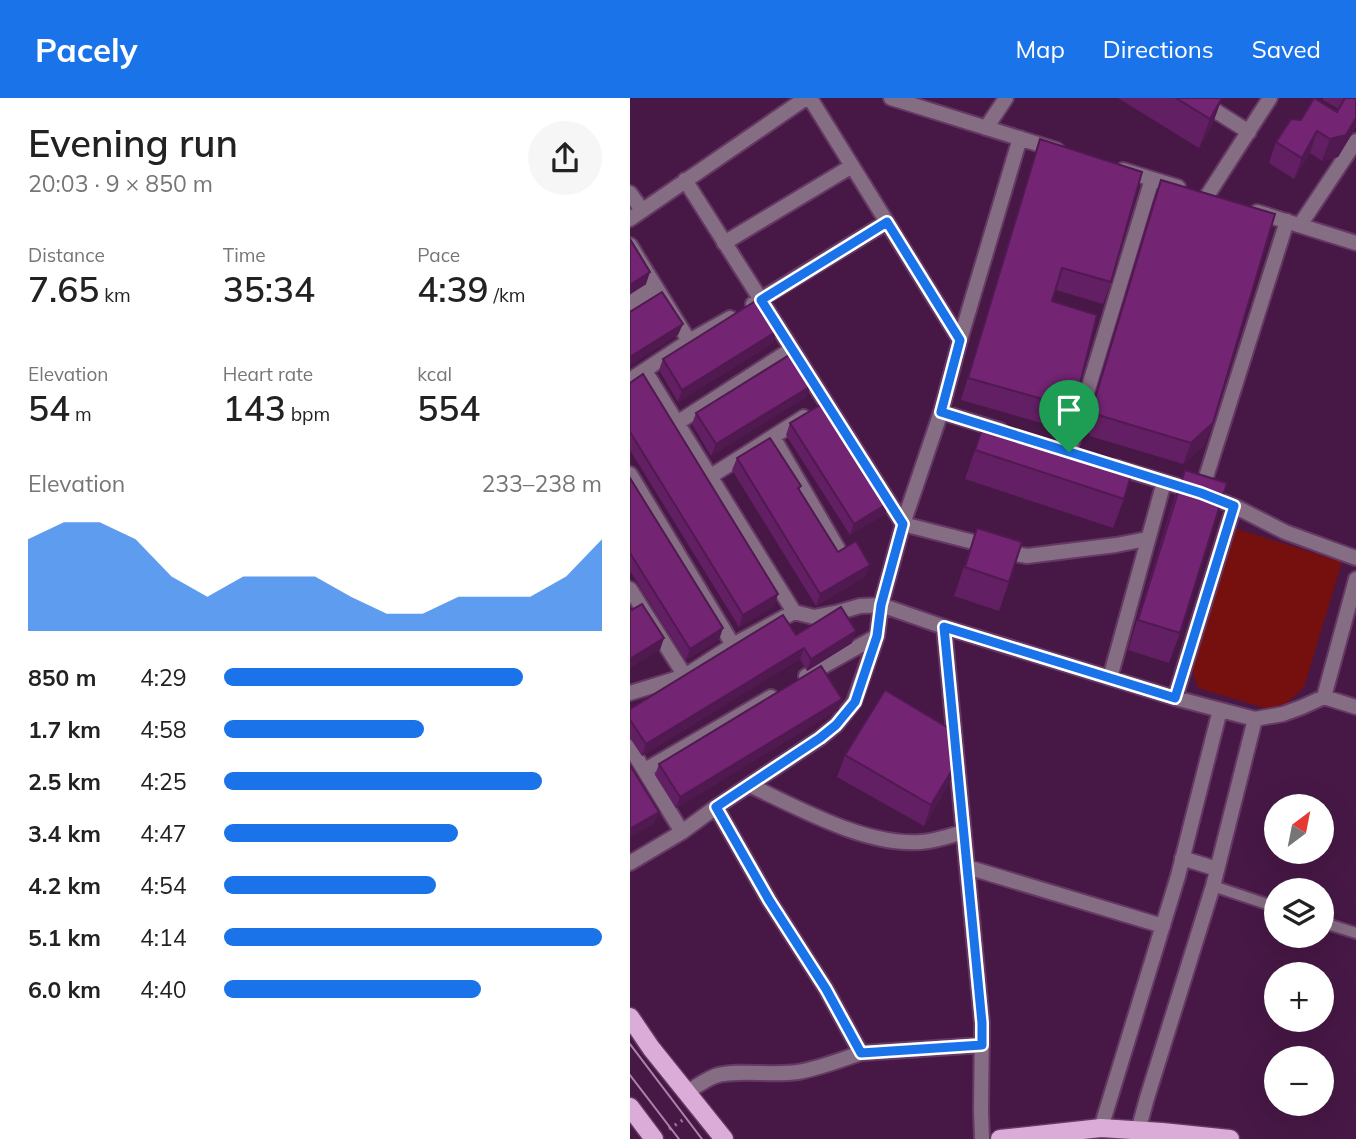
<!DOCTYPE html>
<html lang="en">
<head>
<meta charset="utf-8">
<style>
  :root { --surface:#fff; --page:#f6f6f6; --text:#222; --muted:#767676; --accent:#1a73e8 }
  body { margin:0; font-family:Mulish,sans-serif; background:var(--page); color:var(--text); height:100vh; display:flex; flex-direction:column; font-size:26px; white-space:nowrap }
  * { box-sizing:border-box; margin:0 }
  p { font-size:23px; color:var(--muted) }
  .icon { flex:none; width:38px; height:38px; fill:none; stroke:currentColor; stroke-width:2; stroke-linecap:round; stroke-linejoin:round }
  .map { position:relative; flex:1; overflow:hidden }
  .panel { display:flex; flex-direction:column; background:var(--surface); width:630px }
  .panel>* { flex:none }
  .needle { width:46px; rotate:32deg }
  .buttons { position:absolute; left:634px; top:696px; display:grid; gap:14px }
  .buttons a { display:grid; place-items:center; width:70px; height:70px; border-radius:50%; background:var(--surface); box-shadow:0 7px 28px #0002; font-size:35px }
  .pin { position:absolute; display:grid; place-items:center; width:60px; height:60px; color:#fff; margin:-72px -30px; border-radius:50% 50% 50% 0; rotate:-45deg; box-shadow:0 0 7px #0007 }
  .pin .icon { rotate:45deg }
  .round { display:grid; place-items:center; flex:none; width:74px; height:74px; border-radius:37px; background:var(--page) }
  .summary { display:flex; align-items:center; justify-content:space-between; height:119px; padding:0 28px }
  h1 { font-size:38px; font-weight:600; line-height:52px }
  .metrics { display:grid; grid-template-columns:repeat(3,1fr); gap:10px; height:119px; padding:7px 28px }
  .metrics div { display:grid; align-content:center }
  .metrics b { font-size:35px; font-weight:600 }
  .metrics small { font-size:19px; font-weight:400 }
  .metrics p { font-size:19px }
  .chart { height:196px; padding:14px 28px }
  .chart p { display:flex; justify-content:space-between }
  .chart svg { width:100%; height:126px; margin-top:7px; fill:var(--accent); opacity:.7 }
  ul { padding:0 28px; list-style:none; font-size:23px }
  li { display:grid; grid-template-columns:112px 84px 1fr; align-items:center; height:52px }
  li i { height:18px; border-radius:9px; background:var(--accent) }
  header { display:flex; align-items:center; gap:42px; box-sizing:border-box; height:98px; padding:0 35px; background:var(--accent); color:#fff }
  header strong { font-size:33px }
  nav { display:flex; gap:38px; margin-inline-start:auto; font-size:24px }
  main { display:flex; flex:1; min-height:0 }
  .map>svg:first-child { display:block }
  .green { fill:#75100e }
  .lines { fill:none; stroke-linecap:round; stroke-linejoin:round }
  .service-casing { stroke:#653964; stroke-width:14 }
  .pedestrian-casing { stroke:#653964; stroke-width:18 }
  .minor-casing { stroke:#653964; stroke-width:18 }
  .primary-casing { stroke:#653964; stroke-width:21 }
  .path { stroke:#9a7499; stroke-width:3.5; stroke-dasharray:2 5; stroke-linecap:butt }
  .service { stroke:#856d83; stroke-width:10 }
  .pedestrian { stroke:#856d83; stroke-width:14 }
  .minor { stroke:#856d83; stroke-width:14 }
  .primary { stroke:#dcacd9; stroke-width:18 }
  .tram { stroke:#a984a7; stroke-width:2 }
  .wall { fill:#631f63 }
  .shaded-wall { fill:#501950 }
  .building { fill:#732473; stroke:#501950; stroke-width:2 }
  .route-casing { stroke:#fff; stroke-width:14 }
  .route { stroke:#1a73e8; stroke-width:9 }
</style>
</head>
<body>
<header>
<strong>Pacely</strong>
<nav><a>Map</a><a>Directions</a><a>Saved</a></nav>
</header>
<main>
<section class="panel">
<div class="summary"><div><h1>Evening run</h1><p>20:03 · 9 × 850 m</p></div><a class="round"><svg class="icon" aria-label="share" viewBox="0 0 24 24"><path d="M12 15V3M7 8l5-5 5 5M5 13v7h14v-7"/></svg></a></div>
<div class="metrics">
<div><p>Distance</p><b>7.65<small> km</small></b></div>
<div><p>Time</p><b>35:34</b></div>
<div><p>Pace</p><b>4:39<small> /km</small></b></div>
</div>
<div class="metrics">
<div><p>Elevation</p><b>54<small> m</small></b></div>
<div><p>Heart rate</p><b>143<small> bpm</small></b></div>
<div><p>kcal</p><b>554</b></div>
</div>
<div class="chart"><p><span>Elevation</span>233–238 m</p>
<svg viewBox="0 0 160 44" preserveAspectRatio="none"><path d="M0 44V12L10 6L20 6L30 12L40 25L50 32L60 25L70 25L80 25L90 32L100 38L110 38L120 32L130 32L140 32L150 25L160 12V44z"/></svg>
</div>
<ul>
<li><b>850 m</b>4:29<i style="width:79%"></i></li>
<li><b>1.7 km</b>4:58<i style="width:53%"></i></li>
<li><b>2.5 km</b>4:25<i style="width:84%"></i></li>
<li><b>3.4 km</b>4:47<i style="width:62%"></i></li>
<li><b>4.2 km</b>4:54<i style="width:56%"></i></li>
<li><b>5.1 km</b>4:14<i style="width:100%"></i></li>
<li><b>6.0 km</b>4:40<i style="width:68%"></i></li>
</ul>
</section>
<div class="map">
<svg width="726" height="1041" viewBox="0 0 726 1041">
  <rect width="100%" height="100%" fill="#471846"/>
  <!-- green -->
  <path class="green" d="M604,430L712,464L674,589L648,614L568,590L561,569Z"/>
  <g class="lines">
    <!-- service casing -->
    <g class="service-casing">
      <path id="service" d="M583,788L646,809
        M691,824L726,835"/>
    </g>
    <!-- pedestrian casing -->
    <g class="pedestrian-casing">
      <path id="pedestrian" d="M273,426L363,449L385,456L397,458L486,447L517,441"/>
    </g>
    <!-- minor casing -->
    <g class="minor-casing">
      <path id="minor" d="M180,0L330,242
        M261,0L427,52
        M565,0L619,34
        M356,30L376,0
        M493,72L548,89
        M55,82L273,426
        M0,95L12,112
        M577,98L640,0
        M627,114L726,145
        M0,121L176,0
        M670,127L726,43
        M94,145L222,68
        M0,147L59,243
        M0,205L25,189
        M123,206L257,124
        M15,273L164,514L184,519L209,514L230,508L251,507L314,529L545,600L625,621L653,616L672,609L694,599L726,609
        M0,282L59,243L100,220
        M311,314L370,332
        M47,325L162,251
        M143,339L211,456
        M439,354L522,81
        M486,369L571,395L604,408L655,434L726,460
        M0,376L103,547
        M81,378L174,319
        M571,395L657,123
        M0,491L55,578
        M314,529L352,925L351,1012L352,1041
        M176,578L247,538
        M480,580L534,384
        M0,595L55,578L103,547L164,514
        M694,599L726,481
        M545,600L604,408
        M0,649L52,734
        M15,672L141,599
        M119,687C169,710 235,748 291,744C305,743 320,738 333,734
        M86,709L139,802L196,891L231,955L352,947
        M552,760L587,771
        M0,765L52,734L86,709L190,640L206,627L224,604L247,538L251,507L273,426L311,314L330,242L390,40
        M337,769L533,828
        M56,995C65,989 75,982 85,978C106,971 143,978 168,974C190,970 210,962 231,955
        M471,1030L548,778L590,612
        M508,1033L517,1000L583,788L625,621"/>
    </g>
    <!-- primary casing -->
    <g class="primary-casing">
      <path id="primary" d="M0,919L21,950L94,1041
        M0,1009L24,1041
        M370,1041L471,1030L532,1034L600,1041"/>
    </g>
    <!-- path -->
    <path class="path" d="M39,1031L56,1020"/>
    <!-- service -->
    <use href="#service" class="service"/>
    <!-- pedestrian -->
    <use href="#pedestrian" class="pedestrian"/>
    <!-- minor -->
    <use href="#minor" class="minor"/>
    <!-- primary -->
    <use href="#primary" class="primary"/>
    <!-- tram -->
    <path class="tram" d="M0,946L72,1041
      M0,977L49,1041"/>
  </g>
  <!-- wall -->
  <path class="wall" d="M488,0H592L581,30L569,50Z
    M693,0H726V29L708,59L692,63L680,55L664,81L639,65L646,44L671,22L707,14L709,11L693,2Z
    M410,41L481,184L473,206L426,192L422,203L444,310L436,332L331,302L403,63Z
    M531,82L575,347L553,366L460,338L456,326L523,103Z
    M147,233L143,245L48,304L29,272L33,261Z
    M0,285L148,496L144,508L109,529L0,352Z
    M181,288L176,299L81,358L62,326L66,315Z
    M355,322L494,401L483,430L335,381Z
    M160,325L260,404L255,416L220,437L156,337Z
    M107,360L171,388L169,393L208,454L236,478L186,508L102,372Z
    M555,372L550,535L539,565L498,552L544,401Z
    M0,380L89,542L56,562L0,473Z
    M347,430L379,484L369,513L324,498Z
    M166,537L222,545L177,573L170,561L12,658L0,640V611Z
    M212,601L208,612L46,710L25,677L29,666Z
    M215,657L322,680L294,728L207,679Z"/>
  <!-- shaded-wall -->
  <path class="shaded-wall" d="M592,0L581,30L569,50L580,21Z
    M726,20V29L708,59L692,63L700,41Z
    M687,33L680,55L664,81L672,60Z
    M20,174L16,186L0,196V187Z
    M53,226L48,237L0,268V259Z
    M147,233L143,245L48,304L52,292Z
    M181,288L176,299L81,358L86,346Z
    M583,325L575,347L553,366L561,345Z
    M260,404L255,416L220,437L224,426Z
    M240,467L236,478L186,508L190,496Z
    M148,496L144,508L109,529L113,517Z
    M93,530L89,542L56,562L60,551Z
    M226,533L222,545L177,573L181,561Z
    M34,540L30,552L0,570V561Z
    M174,550L170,561L12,658L16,646Z
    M212,601L208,612L46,710L50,699Z
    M330,659L322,680L294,728L301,707Z
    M29,714L25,725L0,740V731Z"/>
  <!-- building -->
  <path class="building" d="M546,0H592L580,21Z
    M684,0L707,14L715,0H726V20L716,37L700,41L687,33L672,60L646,44L661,21L671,22Z
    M410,41L512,74L481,184L432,170L422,203L467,217L444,310L338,280Z
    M531,82L645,116L583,325L561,345L468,317L464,304Z
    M0,141L20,174L0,187Z
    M32,194L53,226L0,259V214Z
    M127,202L147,233L52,292L33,261Z
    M161,256L181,288L86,346L66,315Z
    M13,276L148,496L113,517L0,334V285Z
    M195,304L260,404L224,426L160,325Z
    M355,322L503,371L494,401L345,352Z
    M140,340L171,388L168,390L208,454L226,443L240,467L190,496L107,360Z
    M555,372L597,385L550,535L508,522Z
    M0,380L93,530L60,551L0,455Z
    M347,430L392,444L379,484L335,469Z
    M12,506L34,540L0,561V513Z
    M211,509L226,533L181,561L174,550L16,646L0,622V611L153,517L166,537Z
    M191,568L212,601L50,699L29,666Z
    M255,592L325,634L330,659L301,707L215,657Z
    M0,667L29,714L0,731Z"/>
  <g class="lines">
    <!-- route casing -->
    <g class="route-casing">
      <path id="route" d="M257,124L330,242L311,314L571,395L604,408L545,600L314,529L352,925V947L231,955L196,891L139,802L86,709L190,640L206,627L225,604L247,538L251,507L273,426L131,202Z"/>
    </g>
    <!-- route -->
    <use href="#route" class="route"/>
  </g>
</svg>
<div class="buttons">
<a><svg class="needle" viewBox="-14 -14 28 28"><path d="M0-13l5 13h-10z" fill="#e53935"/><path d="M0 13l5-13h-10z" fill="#767676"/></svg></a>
<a><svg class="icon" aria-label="layers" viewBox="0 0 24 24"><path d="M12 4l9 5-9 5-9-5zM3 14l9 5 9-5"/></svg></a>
<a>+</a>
<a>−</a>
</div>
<div class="pin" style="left:439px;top:354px;background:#1e9e55"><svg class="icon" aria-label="arrive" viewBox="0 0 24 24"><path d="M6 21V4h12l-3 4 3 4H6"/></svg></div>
</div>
</main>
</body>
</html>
